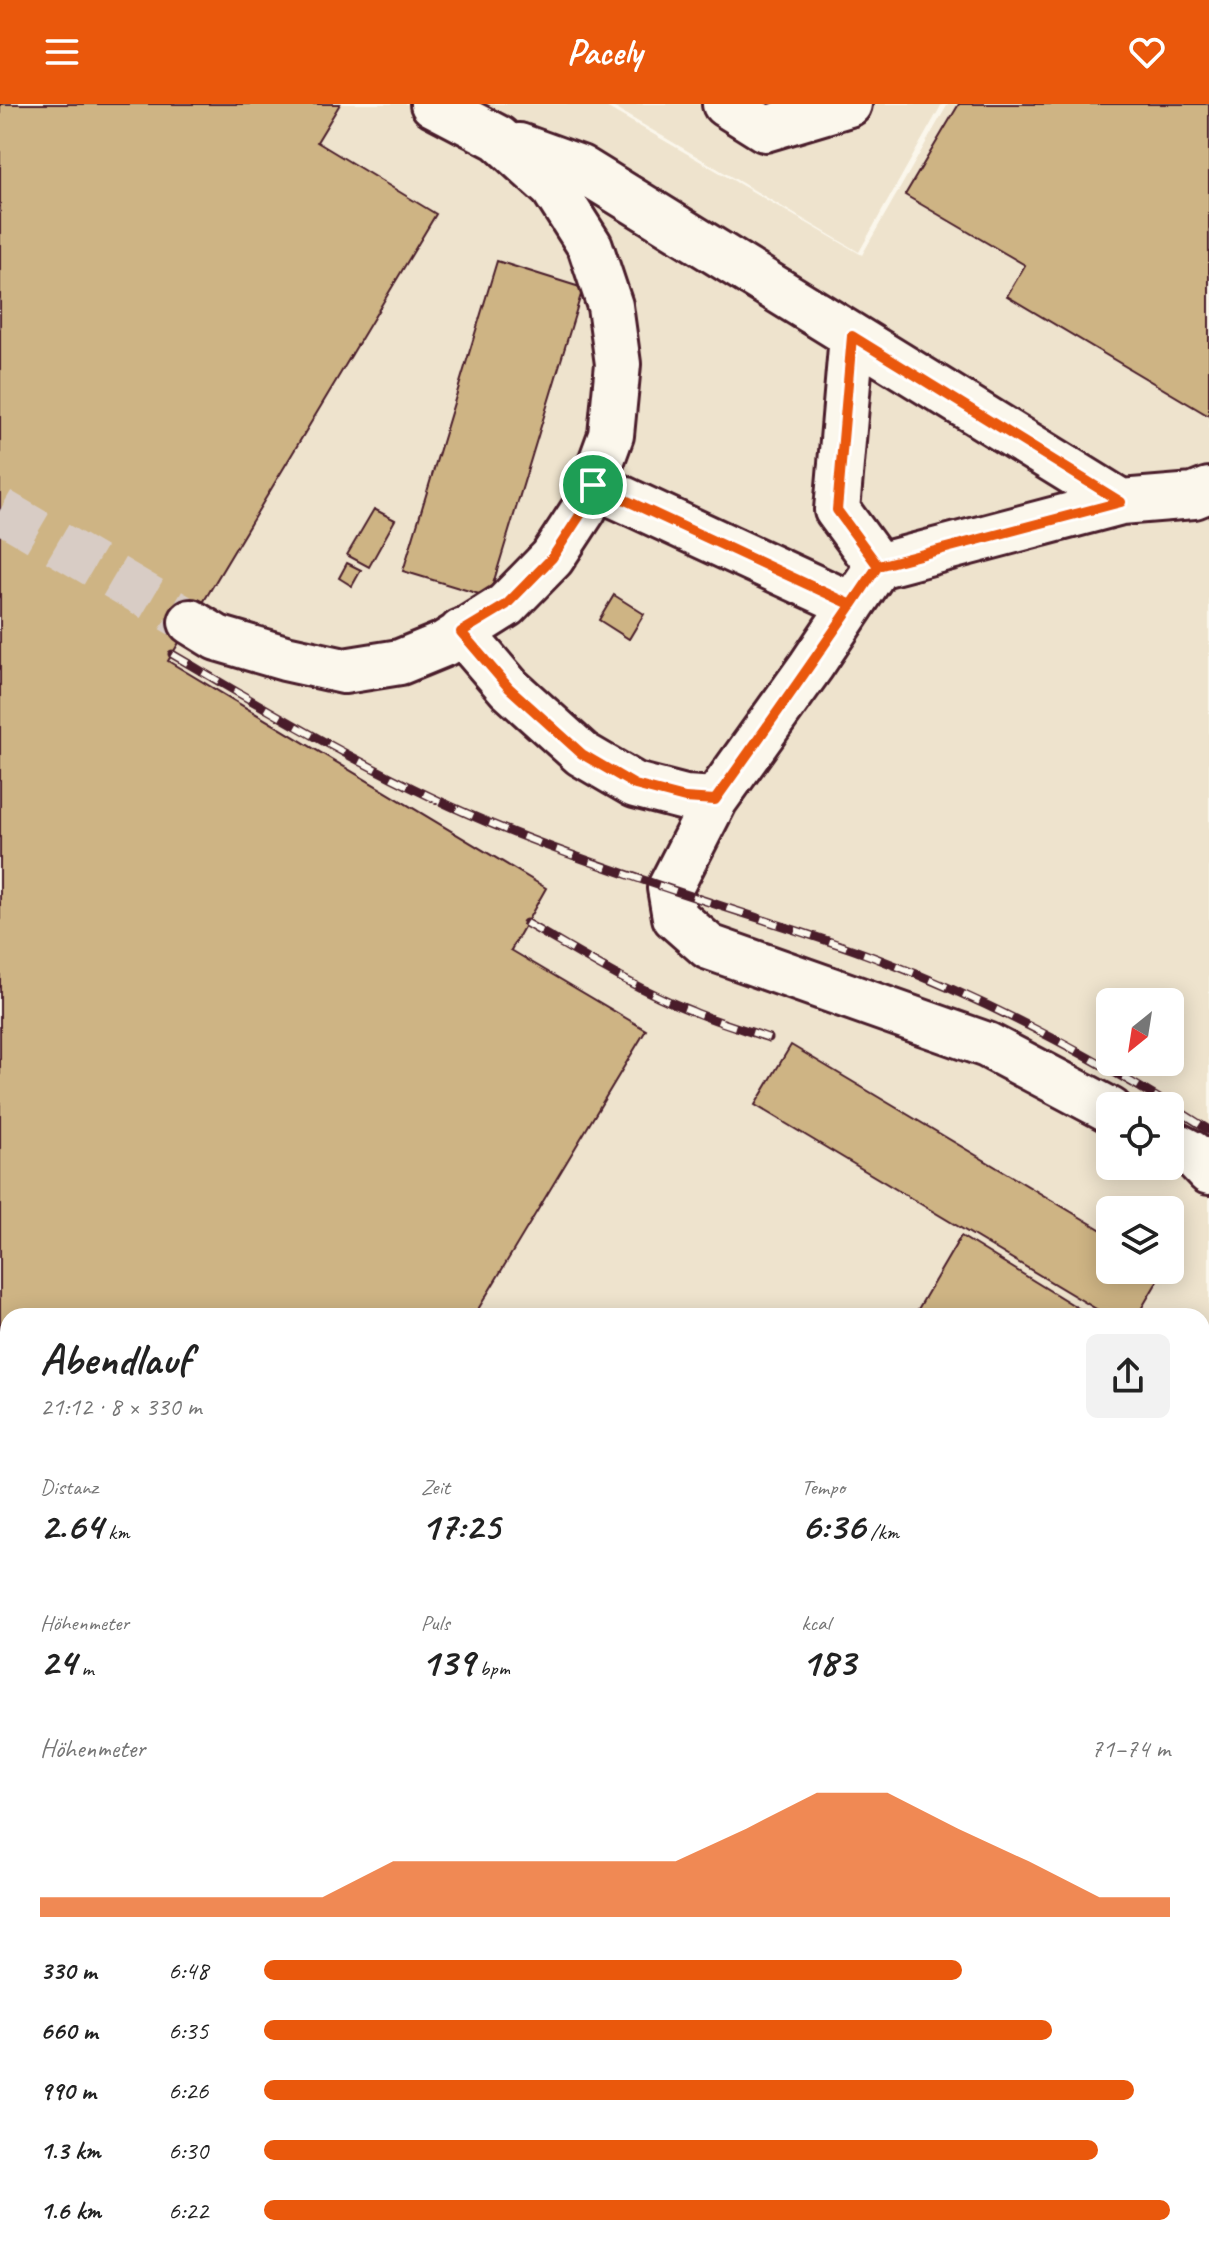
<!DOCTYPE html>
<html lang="de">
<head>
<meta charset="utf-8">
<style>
  :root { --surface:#fff; --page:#f2f2f2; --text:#222; --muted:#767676; --accent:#ea580c }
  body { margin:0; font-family:Caveat,sans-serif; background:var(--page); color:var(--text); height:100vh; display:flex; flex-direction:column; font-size:30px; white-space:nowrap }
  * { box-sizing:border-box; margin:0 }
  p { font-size:26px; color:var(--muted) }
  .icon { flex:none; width:44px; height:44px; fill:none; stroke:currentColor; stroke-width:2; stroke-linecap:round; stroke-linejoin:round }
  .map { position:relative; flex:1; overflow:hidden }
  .side { position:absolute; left:0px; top:1204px; width:1210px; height:948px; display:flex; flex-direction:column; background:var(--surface); border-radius:24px 24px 0 0; box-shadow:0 4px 20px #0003 }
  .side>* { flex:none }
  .needle { width:52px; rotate:210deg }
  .buttons { position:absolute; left:1096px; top:884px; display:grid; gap:16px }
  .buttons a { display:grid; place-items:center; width:88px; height:88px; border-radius:12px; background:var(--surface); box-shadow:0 4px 20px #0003; font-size:40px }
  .pin { position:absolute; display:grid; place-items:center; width:68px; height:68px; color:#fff; margin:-34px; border:4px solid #fff; border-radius:50%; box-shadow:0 2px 8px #0007 }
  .round { display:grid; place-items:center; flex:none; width:84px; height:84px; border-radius:12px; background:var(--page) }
  .head { display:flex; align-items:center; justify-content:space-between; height:136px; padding:0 40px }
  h1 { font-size:44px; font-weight:800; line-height:60px }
  .figures { display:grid; grid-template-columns:repeat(3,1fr); gap:12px; height:136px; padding:8px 40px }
  .figures div { display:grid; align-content:center }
  .figures b { font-size:40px; font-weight:800 }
  .figures small { font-size:22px; font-weight:400 }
  .figures p { font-size:22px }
  .chart { height:224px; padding:16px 40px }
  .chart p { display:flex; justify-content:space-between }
  .chart svg { width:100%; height:144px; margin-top:8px; fill:var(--accent); opacity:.7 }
  ul { padding:0 40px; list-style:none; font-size:26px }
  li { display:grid; grid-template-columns:128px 96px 1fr; align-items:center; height:60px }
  li i { height:20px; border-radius:10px; background:var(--accent) }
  header { display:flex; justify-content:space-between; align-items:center; height:104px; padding:0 40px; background:var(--accent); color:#fff; font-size:36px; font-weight:800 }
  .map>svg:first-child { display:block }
  .built { fill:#eee3cd; fill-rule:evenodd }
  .building { fill:#ceb484; stroke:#4a1f2b; stroke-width:2 }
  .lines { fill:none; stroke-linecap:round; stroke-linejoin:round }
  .minor-tunnel { stroke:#d8ccc5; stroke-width:44; stroke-dasharray:44 22; stroke-linecap:butt }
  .minor-casing { stroke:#4a1f2b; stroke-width:50 }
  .minor { stroke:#fbf7ec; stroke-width:44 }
  .rail-casing { stroke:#4a1f2b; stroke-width:9 }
  .rail { stroke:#fbf7ec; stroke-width:6; stroke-dasharray:18; stroke-linecap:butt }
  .route-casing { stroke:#fff; stroke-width:16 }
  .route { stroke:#ea580c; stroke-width:10 }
</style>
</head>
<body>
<header><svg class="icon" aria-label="menu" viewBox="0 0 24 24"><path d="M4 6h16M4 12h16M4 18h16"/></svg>Pacely<svg class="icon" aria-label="heart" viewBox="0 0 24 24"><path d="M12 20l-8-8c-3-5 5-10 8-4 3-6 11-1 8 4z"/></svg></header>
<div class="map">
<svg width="1209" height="2152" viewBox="0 0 1209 2152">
  <rect width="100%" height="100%" fill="#fbf7ec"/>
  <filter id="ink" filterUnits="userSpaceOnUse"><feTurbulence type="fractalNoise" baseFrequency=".0125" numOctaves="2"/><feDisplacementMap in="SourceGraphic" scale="16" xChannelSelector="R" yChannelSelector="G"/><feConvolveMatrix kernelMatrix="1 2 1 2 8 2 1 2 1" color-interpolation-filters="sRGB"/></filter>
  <g filter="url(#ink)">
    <!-- built -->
    <path class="built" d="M0,0H601L862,151L948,0H1209V2152H0ZM1110,898H1170V958H1110ZM1110,1002H1170V1062H1110ZM1110,1106H1170V1166H1110ZM8,1212H1202V2144H8Z
      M608,0H942L859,148Z"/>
    <!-- building -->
    <path class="building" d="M0,0H340L317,38L436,110L168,557L546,784L511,846L646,926L474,1212H8V1949L0,1963Z
      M959,0H1209V312L1007,192L1025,161L905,91Z
      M497,157L583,184L489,493L403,467Z
      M374,405L395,416L369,463L347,451Z
      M347,459L361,466L352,482L339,474Z
      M614,491L644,510L629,535L599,516Z
      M791,941L1110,1131V1166H1164L1137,1212H1108L755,1001Z
      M961,1132L1091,1212H914Z
      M1209,1287V1605L1202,1597V1293Z
      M1202,1704L1209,1711V1973L1202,1966Z
      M1202,1969L1209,1976V2152H1081L1074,2144H1202Z
      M360,2144H553L548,2152H355Z
      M925,2144H1008L1016,2152H916Z"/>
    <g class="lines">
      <!-- minor-tunnel -->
      <path class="minor-tunnel" d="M0,406L191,518"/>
      <!-- minor casing -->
      <g class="minor-casing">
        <path id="minor" d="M725,0L765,25L849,0
          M519,42L580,64L1121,398
          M852,232L837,406L878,462
          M593,381L852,501
          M191,518L217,534L285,554L344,567L400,558L444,540L506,501L552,454L584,405L611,331L618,260L610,202L590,142L553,84L498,34L433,0
          M461,528L509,584L582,650L635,681L685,694L715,696
          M1110,1006L987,941L709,843L675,813L670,784L715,696L811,562L878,462L1121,398L1194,392L1209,386
          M1170,1038L1191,1049L1209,1068"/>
      </g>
      <!-- minor -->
      <use href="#minor" class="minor"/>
      <!-- rail casing -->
      <g class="rail-casing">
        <path id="rail" d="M172,550C280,613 387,678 504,725C586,758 671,786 755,813C797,827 840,840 881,856C997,900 1105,959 1209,1026
          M526,819C580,850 633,884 692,907C717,918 743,925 769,934"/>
      </g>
      <!-- rail -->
      <use href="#rail" class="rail"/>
    </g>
  </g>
  <g class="lines" filter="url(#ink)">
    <!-- route casing -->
    <g class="route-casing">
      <path id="route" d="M593,381L584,405L552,454L506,501L461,528L509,584L582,650L635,681L685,694L715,696C770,619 825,541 878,462L1121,398L852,232L837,406L878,462L852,501L593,381"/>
    </g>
    <!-- route -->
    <use href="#route" class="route"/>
  </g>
</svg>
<div class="buttons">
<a><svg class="needle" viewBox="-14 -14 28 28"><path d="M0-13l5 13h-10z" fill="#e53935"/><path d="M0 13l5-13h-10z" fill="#767676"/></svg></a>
<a><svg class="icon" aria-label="locate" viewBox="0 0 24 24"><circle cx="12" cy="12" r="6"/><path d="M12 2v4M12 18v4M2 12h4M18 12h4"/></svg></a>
<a><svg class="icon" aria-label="layers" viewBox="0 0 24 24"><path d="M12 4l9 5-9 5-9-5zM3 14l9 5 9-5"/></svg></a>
</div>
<div class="pin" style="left:593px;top:381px;background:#1e9e55"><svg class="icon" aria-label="arrive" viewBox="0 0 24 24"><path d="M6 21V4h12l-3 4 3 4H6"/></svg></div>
<section class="side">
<div class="head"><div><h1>Abendlauf</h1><p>21:12 · 8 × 330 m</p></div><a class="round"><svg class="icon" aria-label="share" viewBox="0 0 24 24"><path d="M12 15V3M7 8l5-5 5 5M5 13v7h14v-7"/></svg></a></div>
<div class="figures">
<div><p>Distanz</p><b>2.64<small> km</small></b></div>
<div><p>Zeit</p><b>17:25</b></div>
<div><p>Tempo</p><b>6:36<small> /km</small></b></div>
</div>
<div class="figures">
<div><p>Höhenmeter</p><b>24<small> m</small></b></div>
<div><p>Puls</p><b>139<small> bpm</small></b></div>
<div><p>kcal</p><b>183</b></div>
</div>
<div class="chart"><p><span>Höhenmeter</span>71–74 m</p>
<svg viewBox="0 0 160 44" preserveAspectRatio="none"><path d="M0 44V38L10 38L20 38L30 38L40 38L50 27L60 27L70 27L80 27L90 27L100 17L110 6L120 6L130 17L140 27L150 38L160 38V44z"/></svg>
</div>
<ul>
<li><b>330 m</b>6:48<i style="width:77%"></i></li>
<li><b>660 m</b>6:35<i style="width:87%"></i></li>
<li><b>990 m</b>6:26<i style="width:96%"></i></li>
<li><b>1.3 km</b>6:30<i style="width:92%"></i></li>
<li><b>1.6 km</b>6:22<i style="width:100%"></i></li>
</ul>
</section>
</div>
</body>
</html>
